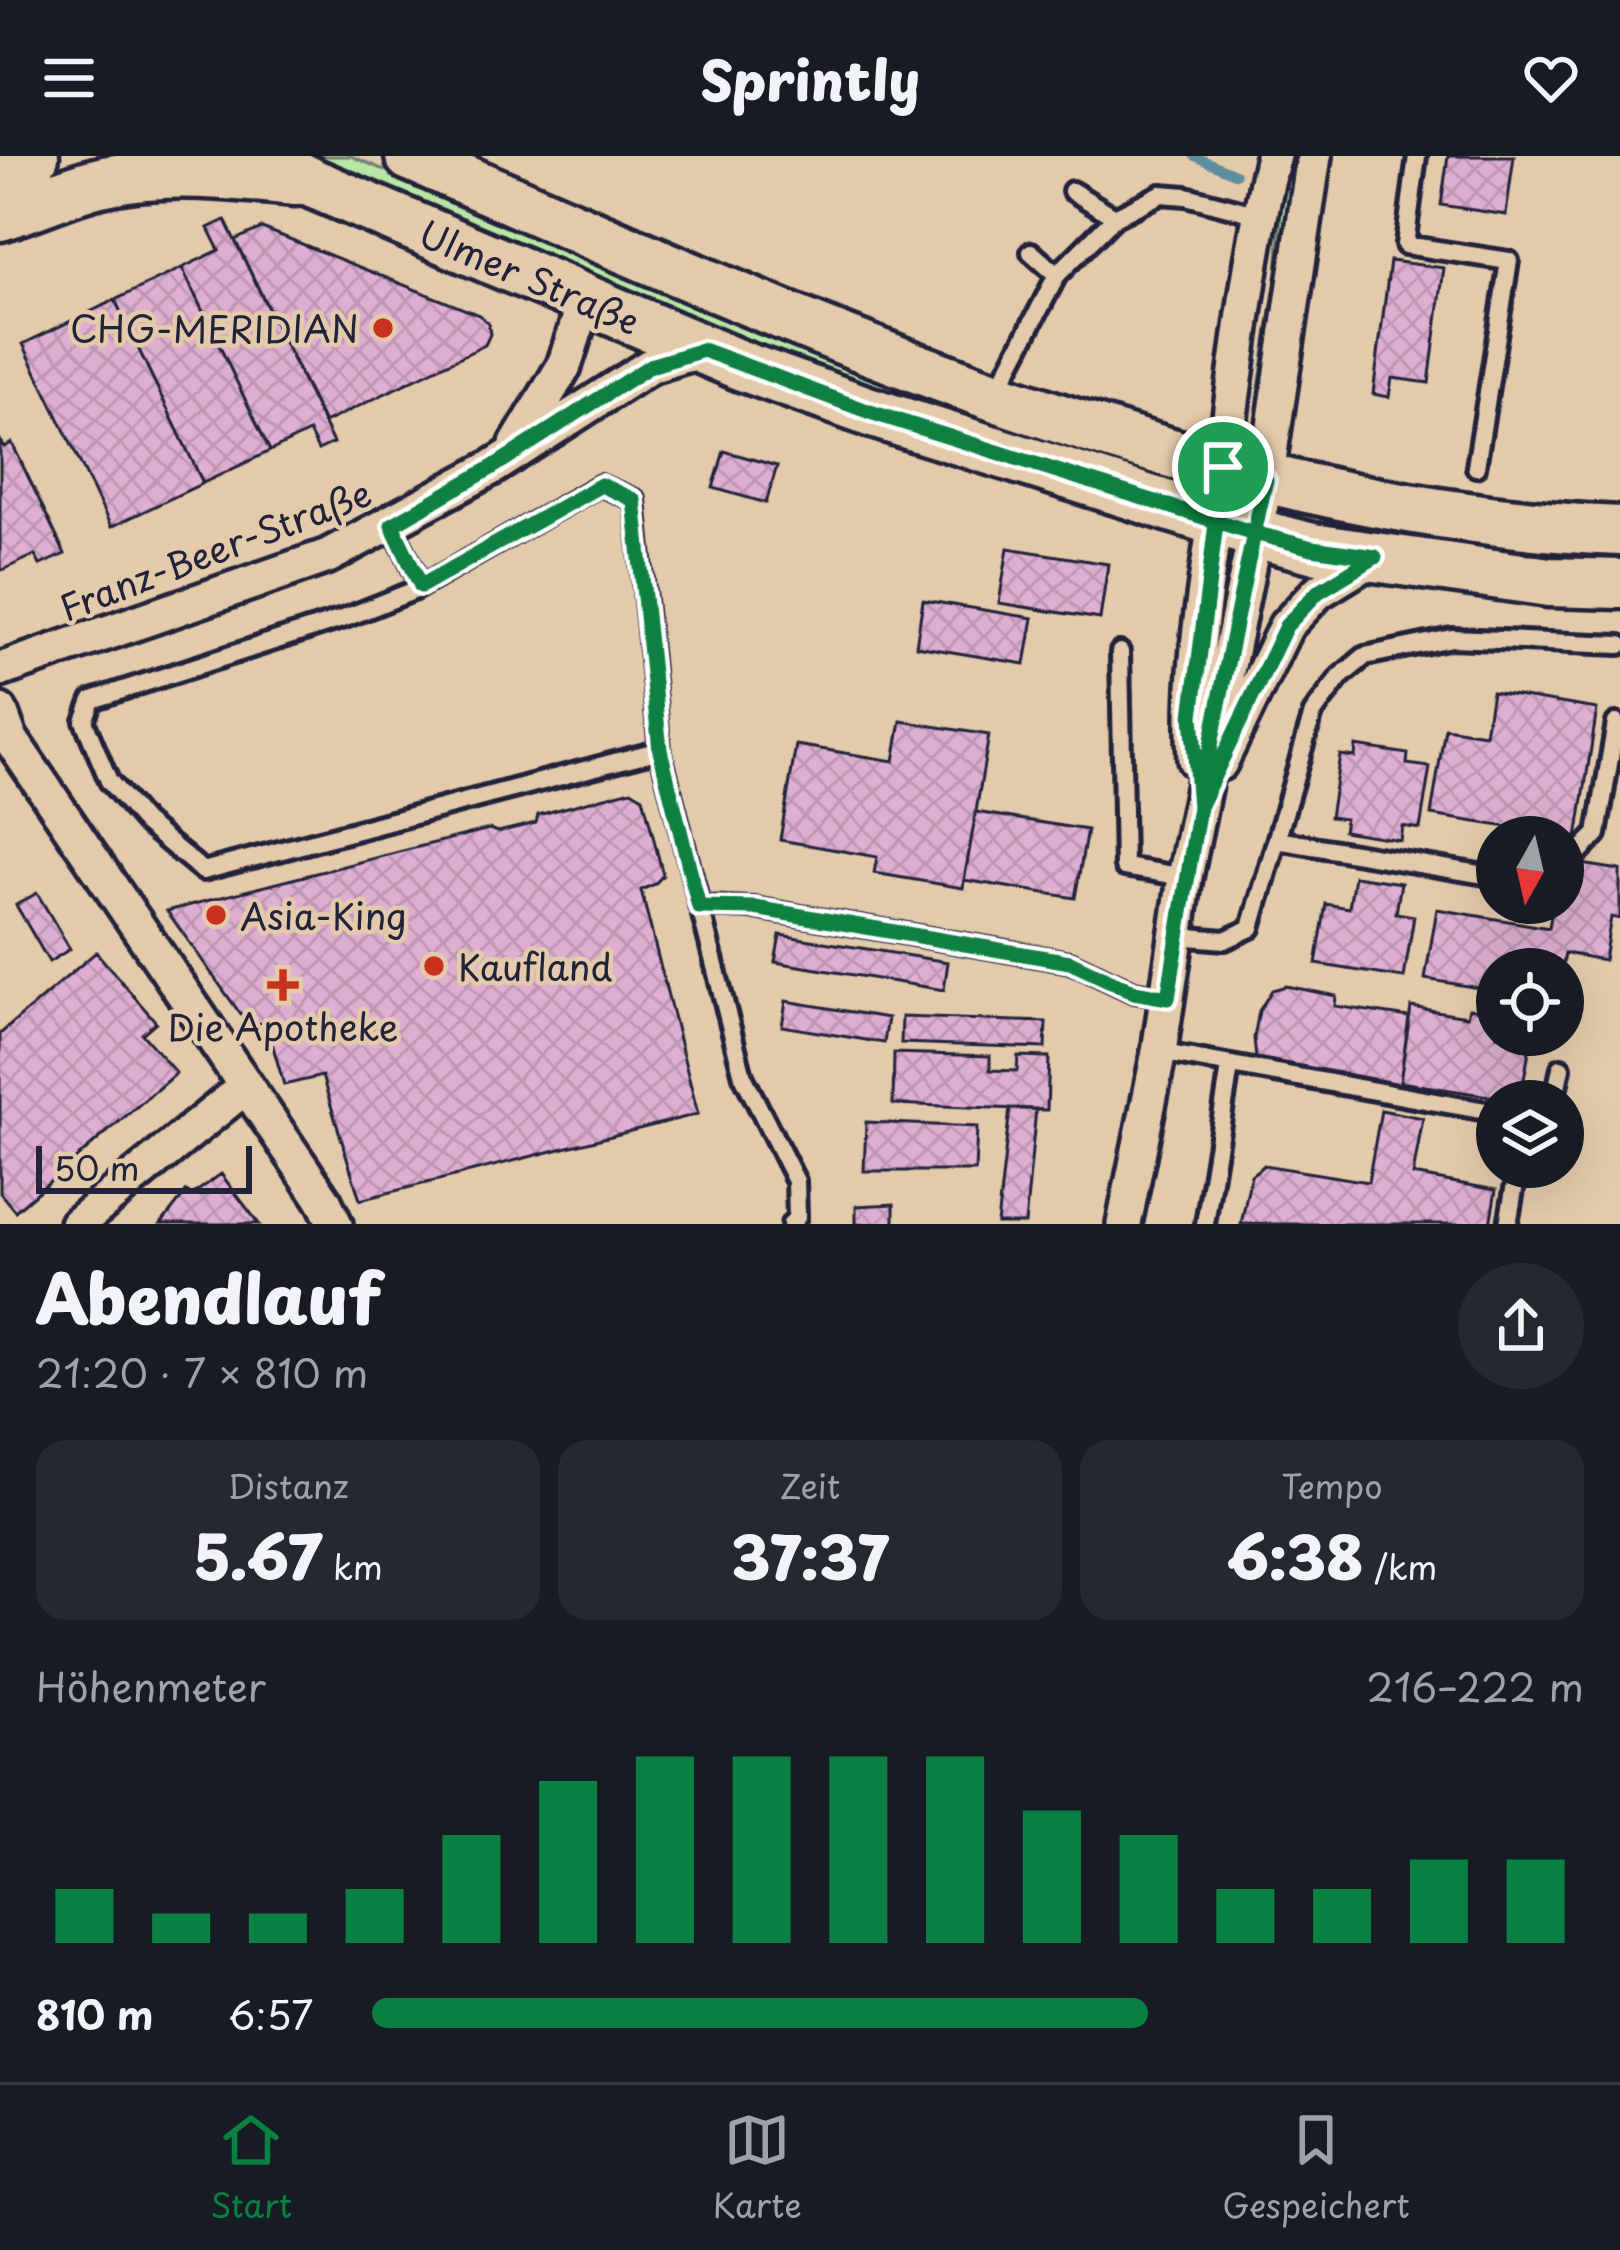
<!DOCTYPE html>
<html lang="de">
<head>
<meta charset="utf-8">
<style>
  :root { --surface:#171b24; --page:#242831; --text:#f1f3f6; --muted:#9ea1a6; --line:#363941; --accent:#0b8043 }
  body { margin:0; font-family:"Playpen Sans",sans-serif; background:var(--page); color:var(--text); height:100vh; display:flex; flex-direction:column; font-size:45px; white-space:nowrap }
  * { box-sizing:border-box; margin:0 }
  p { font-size:39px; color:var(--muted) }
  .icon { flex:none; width:66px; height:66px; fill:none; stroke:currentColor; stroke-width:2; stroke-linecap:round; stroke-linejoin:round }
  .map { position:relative; height:1068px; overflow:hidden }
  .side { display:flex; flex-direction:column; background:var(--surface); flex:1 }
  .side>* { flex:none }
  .needle { width:78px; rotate:188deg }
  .fabs { position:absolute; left:1476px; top:660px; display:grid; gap:24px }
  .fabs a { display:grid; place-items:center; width:108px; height:108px; border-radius:50%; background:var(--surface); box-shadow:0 12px 48px #0002; font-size:60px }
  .scale { position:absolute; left:36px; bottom:30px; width:216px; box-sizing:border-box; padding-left:12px; border:6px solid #22223b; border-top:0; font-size:33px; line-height:42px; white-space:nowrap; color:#22223b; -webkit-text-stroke:9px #e3caab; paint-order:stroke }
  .pin { position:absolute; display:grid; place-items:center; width:102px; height:102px; color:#fff; margin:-51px; border:6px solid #fff; border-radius:50%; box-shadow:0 3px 12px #0007 }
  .round { display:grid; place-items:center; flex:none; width:126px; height:126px; border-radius:63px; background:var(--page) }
  .headline { display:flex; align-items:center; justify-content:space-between; height:204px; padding:0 36px }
  h1 { font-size:66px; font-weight:800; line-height:90px }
  .figures { display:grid; grid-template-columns:repeat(3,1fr); gap:18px; height:204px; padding:12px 36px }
  .figures div { display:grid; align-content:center; border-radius:30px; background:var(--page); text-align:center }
  .figures b { font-size:60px; font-weight:800 }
  .figures small { font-size:33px; font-weight:400 }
  .figures p { font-size:33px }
  .chart { height:336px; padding:24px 36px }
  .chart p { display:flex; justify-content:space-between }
  .chart svg { width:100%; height:216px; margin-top:12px; stroke:var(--accent); stroke-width:6 }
  ul { padding:0 36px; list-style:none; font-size:39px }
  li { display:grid; grid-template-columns:192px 144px 1fr; align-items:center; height:90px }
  li i { height:30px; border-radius:15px; background:var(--accent) }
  header { display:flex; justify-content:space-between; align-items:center; height:156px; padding:0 36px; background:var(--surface); font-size:54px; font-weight:800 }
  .tabs { display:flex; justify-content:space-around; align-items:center; height:168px; border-top:3px solid var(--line); background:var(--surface); font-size:33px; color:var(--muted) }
  .tabs a { display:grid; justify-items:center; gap:6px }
  .tabs .on { color:var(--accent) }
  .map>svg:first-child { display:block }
  .green { fill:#b9e6a5; stroke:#6e8470; stroke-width:3 }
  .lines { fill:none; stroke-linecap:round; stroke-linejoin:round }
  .stream { stroke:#5d8d9e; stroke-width:9 }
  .building { fill:url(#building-cross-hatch); stroke:#22223b; stroke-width:3 }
  .lane-casing { stroke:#22223b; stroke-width:26 }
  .street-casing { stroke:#22223b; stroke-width:42 }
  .secondary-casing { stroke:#22223b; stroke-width:57 }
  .lane { stroke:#e3caab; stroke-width:16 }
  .street { stroke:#e3caab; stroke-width:33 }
  .secondary { stroke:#e3caab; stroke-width:48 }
  .route-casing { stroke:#fff; stroke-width:24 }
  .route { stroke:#0b8043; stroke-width:15 }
  .poi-dot { fill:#c8321e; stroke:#e3caab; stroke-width:4.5 }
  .labels { text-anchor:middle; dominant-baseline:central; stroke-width:9; stroke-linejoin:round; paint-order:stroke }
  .street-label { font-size:36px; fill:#22223b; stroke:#e3caab }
  .poi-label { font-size:36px; fill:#22223b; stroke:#e3caab; text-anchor:start }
</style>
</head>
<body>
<header><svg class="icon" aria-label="menu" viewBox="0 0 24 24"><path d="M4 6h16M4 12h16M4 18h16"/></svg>Sprintly<svg class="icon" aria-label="heart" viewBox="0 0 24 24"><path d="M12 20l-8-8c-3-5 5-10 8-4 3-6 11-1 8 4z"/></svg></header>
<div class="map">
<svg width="1620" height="1068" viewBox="0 0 1620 1068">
  <defs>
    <pattern id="building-cross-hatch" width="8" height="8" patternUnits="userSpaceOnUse" patternTransform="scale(3)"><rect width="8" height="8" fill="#deafd0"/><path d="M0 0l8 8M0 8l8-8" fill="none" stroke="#be96b4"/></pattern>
  </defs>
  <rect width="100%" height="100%" fill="#e3caab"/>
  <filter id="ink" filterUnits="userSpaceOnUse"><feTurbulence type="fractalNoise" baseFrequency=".00833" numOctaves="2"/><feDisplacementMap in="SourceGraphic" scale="24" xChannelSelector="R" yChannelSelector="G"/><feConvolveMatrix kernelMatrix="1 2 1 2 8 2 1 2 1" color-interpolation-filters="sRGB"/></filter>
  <g filter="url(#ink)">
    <!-- green -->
    <path class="green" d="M304,0H351L741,165L1114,295L1111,305L930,245L889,238L724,178Z
      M1285,0H1302L1266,232L1259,231L1277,116Z"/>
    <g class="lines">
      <!-- stream -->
      <path class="stream" d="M1194,0L1236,18"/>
    </g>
    <!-- building -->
    <path class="building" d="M1448,0H1514L1506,59L1441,49Z
      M225,64L333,287L318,294L309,276L270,295L182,112L219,94L208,72Z
      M262,72L479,159L488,167L490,178L485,189L324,267L235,84Z
      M1390,105L1444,112L1429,227L1392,222L1389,241L1373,238Z
      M182,112L270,295L203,327L115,144Z
      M115,144L203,327L111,371L23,188Z
      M0,284L4,291L12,287L65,398L40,409L35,399L0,415Z
      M724,295L777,310L766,347L713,332Z
      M1008,392L1108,408L1100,463L999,447Z
      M923,444L1033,462L1025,508L916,490Z
      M1492,536L1597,553L1577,682L1431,659L1445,572L1485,578Z
      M901,565L989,579L963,732L874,717L877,701L780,684L796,589L894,605Z
      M1356,590L1408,598L1407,608L1430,611L1420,673L1402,670L1400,684L1343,675L1345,663L1330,661L1340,599L1355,601Z
      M631,634L643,641L663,719L655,728L641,734L698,958L360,1044L322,920L284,929L266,866L249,870L167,755L489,673L498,676L536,667L538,659Z
      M976,656L1087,674L1075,742L964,724Z
      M1563,705L1620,714V763L1611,761L1604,804L1565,797L1562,813H1497V835L1425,823L1437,753L1549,772L1553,747H1563Z
      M1354,720L1401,727L1396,757L1414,760L1404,822L1316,808L1326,748L1349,752Z
      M37,737L70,793L49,806L16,749Z
      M780,779L948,806L944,834L775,806Z
      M96,796L156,866L142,878L176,917L15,1055L0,1037V878Z
      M1286,830L1336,840L1335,850L1409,861L1400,926L1396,929L1265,912L1256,903L1254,882L1259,855L1272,834Z
      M786,845L888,862L884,887L782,870Z
      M1411,851L1467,860L1469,852L1497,857V879H1532L1520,945L1400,926Z
      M902,861L1046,866L1045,892L901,887Z
      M894,897L990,900V914L1017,915L1018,900L1049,901L1047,954L893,948Z
      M1010,952L1036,953L1025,1068H997Z
      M1381,954L1423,962L1413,1019L1496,1034L1490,1068H1241L1251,1019L1264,1009L1368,1026Z
      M866,966L977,971L975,1015H864Z
      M221,1018L259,1068H161L186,1036L192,1039Z
      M894,1048V1068H856V1050Z"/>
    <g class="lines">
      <!-- lane casing -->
      <g class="lane-casing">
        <path id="lane" d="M1417,0L1405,89L1509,105L1476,311
          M1072,35L1115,61
          M1031,96L1057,119
          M997,235L1057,119L1115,61L1161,38L1186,40L1259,59
          M600,329L635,344L660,594L203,715L144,666L109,625L84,565L92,544L345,462L413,435Z
          M392,369L421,430
          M1120,496L1124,711L1185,721
          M660,594L743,920L796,1025L797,1061L791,1068
          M1277,684L1497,721
          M1563,696H1579L1597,678L1616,567
          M699,750L755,752L1070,806L1134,836L1168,842
          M1177,780L1225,784L1251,772L1313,557L1340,521L1365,500L1452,482L1620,489
          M1159,896L1497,957
          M1554,945L1561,912
          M1205,1068L1230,911
          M1508,1068L1518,1011"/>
      </g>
      <!-- street casing -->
      <g class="street-casing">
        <path id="street" d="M517,288L564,210L585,145
          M0,514L328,400L493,311L650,210L703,194
          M0,555L10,582L324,1045L335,1068
          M1195,604C1189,510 1209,412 1222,319C1237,213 1248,105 1273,0
          M1220,607L1286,470L1318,436L1375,401
          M77,1068L244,932
          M1124,1068L1159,896L1185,721L1266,324L1314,0"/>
      </g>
      <!-- secondary casing -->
      <g class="secondary-casing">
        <path id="secondary" d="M259,0L312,27L742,210L870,256L1254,377L1312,392L1549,426L1620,428
          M410,0C792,164 1198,357 1620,375
          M0,30L34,0
          M0,60C30,51 59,38 89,29C156,10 228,19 295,25"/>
      </g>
      <!-- lane -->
      <use href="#lane" class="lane"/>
      <!-- street -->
      <use href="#street" class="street"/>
      <!-- secondary -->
      <use href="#secondary" class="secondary"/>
    </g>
  </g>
  <g class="lines" filter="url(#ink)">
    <!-- route casing -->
    <g class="route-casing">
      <path id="route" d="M1223,311L1192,560L1199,651L1168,842L1134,836L1070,806L755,752L699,751L660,594L634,344L601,329L421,430L392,369L493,311L650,210L703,194L870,256L1254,377L1312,392L1375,401L1318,436L1286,470L1199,651C1220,542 1241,432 1266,324L1223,311"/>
    </g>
    <!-- route -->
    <use href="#route" class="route"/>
  </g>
  <!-- markers -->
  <g class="poi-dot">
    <circle cx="383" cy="172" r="12"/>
    <circle cx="216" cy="759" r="12"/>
    <circle cx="434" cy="810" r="12"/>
    <path d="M277 811h12v12h12v12h-12v12h-12v-12h-12v-12h12z"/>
  </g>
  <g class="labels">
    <!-- street labels -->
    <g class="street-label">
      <text transform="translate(530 120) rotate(23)">Ulmer Straße</text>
      <text transform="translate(215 393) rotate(-21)">Franz-Beer-Straße</text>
    </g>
    <!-- poi labels -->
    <g class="poi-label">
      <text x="359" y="172" text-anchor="end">CHG-MERIDIAN</text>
      <text x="240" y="759">Asia-King</text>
      <text x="458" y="810">Kaufland</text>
      <text x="283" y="870" text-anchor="middle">Die Apotheke</text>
    </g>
  </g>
</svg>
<div class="fabs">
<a><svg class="needle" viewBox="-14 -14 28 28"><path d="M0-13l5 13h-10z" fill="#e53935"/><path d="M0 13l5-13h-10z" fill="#9ea1a6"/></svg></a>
<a><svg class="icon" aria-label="locate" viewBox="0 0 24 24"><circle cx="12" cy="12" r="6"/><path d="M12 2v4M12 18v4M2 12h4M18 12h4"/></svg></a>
<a><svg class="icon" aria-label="layers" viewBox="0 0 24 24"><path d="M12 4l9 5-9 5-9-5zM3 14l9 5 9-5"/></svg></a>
</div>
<div class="scale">50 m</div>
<div class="pin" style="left:1223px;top:311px;background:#1e9e55"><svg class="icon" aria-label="arrive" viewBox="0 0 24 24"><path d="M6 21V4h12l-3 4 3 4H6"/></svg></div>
</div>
<section class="side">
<div class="headline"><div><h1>Abendlauf</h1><p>21:20 · 7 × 810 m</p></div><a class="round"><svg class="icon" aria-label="share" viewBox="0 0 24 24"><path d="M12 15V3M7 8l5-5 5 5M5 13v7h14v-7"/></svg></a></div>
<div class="figures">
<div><p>Distanz</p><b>5.67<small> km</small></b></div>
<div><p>Zeit</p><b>37:37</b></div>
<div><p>Tempo</p><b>6:38<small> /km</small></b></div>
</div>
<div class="chart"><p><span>Höhenmeter</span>216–222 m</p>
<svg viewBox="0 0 160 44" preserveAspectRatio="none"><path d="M5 44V33M15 44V38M25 44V38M35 44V33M45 44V22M55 44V11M65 44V6M75 44V6M85 44V6M95 44V6M105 44V17M115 44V22M125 44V33M135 44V33M145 44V27M155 44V27"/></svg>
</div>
<ul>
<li><b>810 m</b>6:57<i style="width:64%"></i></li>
</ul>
</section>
<nav class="tabs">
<a class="on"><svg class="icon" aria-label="home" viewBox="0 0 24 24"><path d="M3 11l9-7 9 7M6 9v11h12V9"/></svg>Start</a>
<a><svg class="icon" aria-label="map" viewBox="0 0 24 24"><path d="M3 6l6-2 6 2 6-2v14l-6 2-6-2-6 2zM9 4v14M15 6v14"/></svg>Karte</a>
<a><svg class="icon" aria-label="saved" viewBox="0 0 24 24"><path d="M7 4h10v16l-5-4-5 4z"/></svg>Gespeichert</a>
</nav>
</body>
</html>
